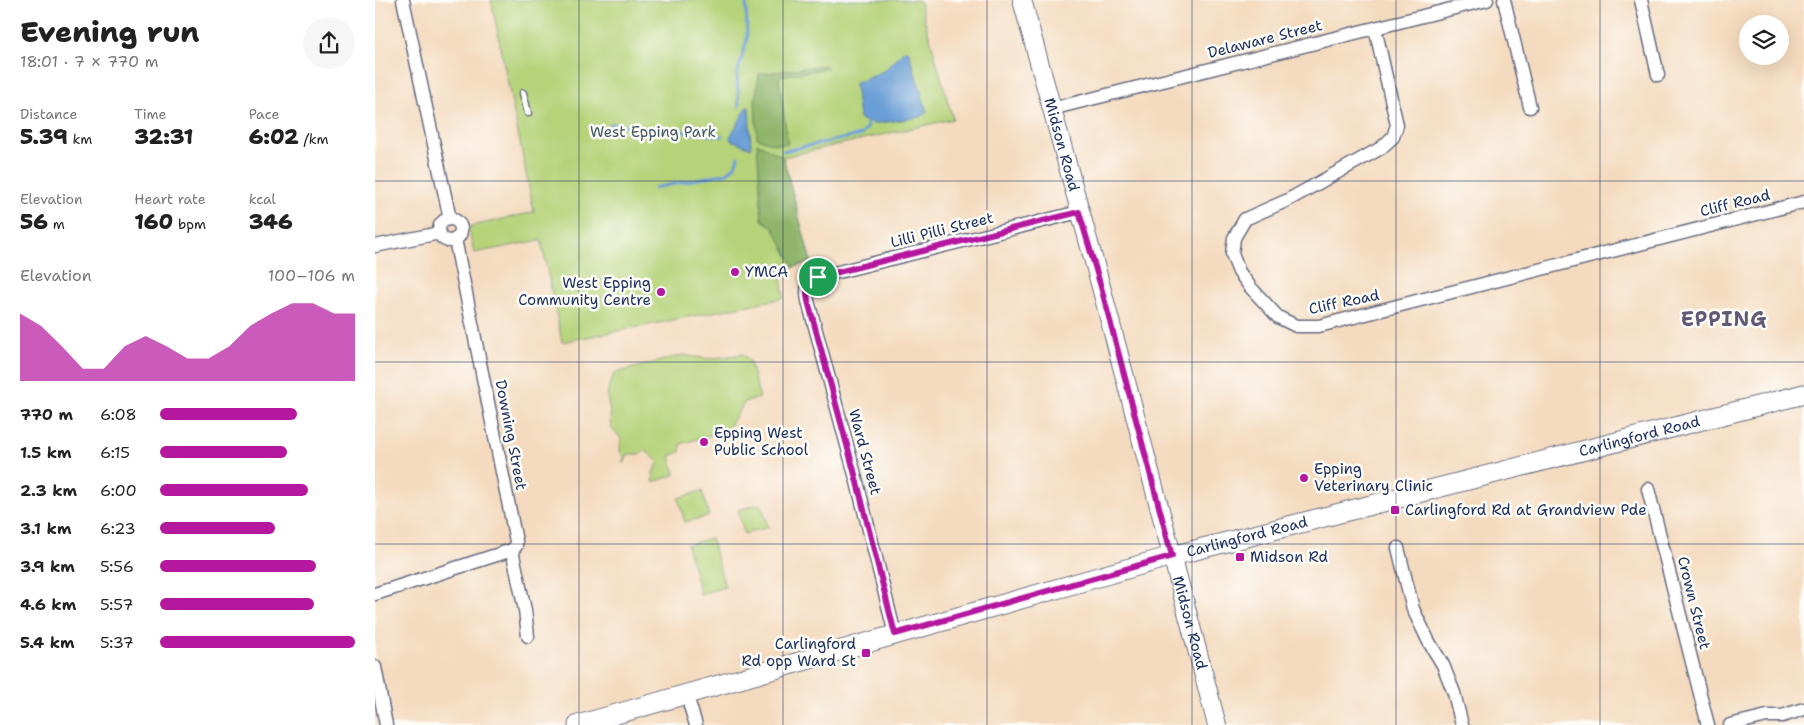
<!DOCTYPE html>
<html lang="en">
<head>
<meta charset="utf-8">
<style>
  :root { --surface:#fff; --page:#f6f6f6; --text:#222; --muted:#767676; --accent:#b5179e }
  body { margin:0; font-family:"Shantell Sans",sans-serif; background:var(--page); color:var(--text); height:100vh; display:flex; flex-direction:column; font-size:19px; white-space:nowrap }
  * { box-sizing:border-box; margin:0 }
  p { font-size:16px; color:var(--muted) }
  .icon { flex:none; width:28px; height:28px; fill:none; stroke:currentColor; stroke-width:2; stroke-linecap:round; stroke-linejoin:round }
  .map { position:relative; flex:1; overflow:hidden }
  .sheet { display:flex; flex-direction:column; background:var(--surface); width:375px }
  .sheet>* { flex:none }
  .tools { position:absolute; left:1364px; top:15px; display:grid; gap:10px }
  .tools a { display:grid; place-items:center; width:50px; height:50px; border-radius:50%; background:var(--surface); box-shadow:0 5px 20px #0002; font-size:25px }
  .pin { position:absolute; display:grid; place-items:center; width:42px; height:42px; color:#fff; margin:-21px; border:2px solid #fff; border-radius:50%; box-shadow:0 1px 5px #0007 }
  .round { display:grid; place-items:center; flex:none; width:52px; height:52px; border-radius:26px; background:var(--page) }
  .overview { display:flex; align-items:center; justify-content:space-between; height:85px; padding:0 20px }
  h1 { font-size:28px; font-weight:800; line-height:38px }
  .stats { display:grid; grid-template-columns:repeat(3,1fr); gap:8px; height:85px; padding:5px 20px }
  .stats div { display:grid; align-content:center }
  .stats b { font-size:21px; font-weight:800 }
  .stats small { font-size:14px; font-weight:400 }
  .stats p { font-size:14px }
  .chart { height:140px; padding:10px 20px }
  .chart p { display:flex; justify-content:space-between }
  .chart svg { width:100%; height:90px; margin-top:5px; fill:var(--accent); opacity:.7 }
  ul { padding:0 20px; list-style:none; font-size:16px }
  li { display:grid; grid-template-columns:80px 60px 1fr; align-items:center; height:38px }
  li i { height:12px; border-radius:6px; background:var(--accent) }
  main { display:flex; flex:1; min-height:0 }
  .map>svg:first-child { display:block }
  .green { fill:#b6d37a; stroke:#68816c }
  .forest { fill:#90b56a; stroke:#567264 }
  .water { fill:#6a9ed6; stroke:#42669a }
  .lines { fill:none; stroke-linecap:round; stroke-linejoin:round }
  .stream { stroke:#6a9ed6; stroke-width:3 }
  .lane-casing { stroke:#676b80; stroke-width:9 }
  .street-casing { stroke:#676b80; stroke-width:15 }
  .secondary-casing { stroke:#676b80; stroke-width:20 }
  .primary-casing { stroke:#676b80; stroke-width:21 }
  .lane { stroke:#fff; stroke-width:6 }
  .street { stroke:#fff; stroke-width:12 }
  .secondary { stroke:#fff; stroke-width:18 }
  .primary { stroke:#fff; stroke-width:19 }
  .route-casing { stroke:#fff; stroke-width:10 }
  .route { stroke:#b5179e; stroke-width:6 }
  .grid { fill:none; stroke:#1b2f5e; stroke-width:1; stroke-opacity:0.55 }
  .poi-dot { fill:#b5179e; stroke:#fdfcf7; stroke-width:2 }
  .labels { text-anchor:middle; dominant-baseline:central; stroke-width:5; stroke-linejoin:round; paint-order:stroke }
  .street-label { font-size:15px; fill:#1b2f5e; stroke:#fdfcf7 }
  .park-label { font-size:15px; fill:#425865; stroke:#fdfcf7 }
  .poi-label { font-size:15px; fill:#1b2f5e; stroke:#fdfcf7; text-anchor:start }
  .district-label { font-size:20px; font-weight:bold; letter-spacing:1px; fill:#615a76; stroke:#fdfcf7 }
</style>
</head>
<body>
<main>
<section class="sheet">
<div class="overview"><div><h1>Evening run</h1><p>18:01 · 7 × 770 m</p></div><a class="round"><svg class="icon" aria-label="share" viewBox="0 0 24 24"><path d="M12 15V3M7 8l5-5 5 5M5 13v7h14v-7"/></svg></a></div>
<div class="stats">
<div><p>Distance</p><b>5.39<small> km</small></b></div>
<div><p>Time</p><b>32:31</b></div>
<div><p>Pace</p><b>6:02<small> /km</small></b></div>
</div>
<div class="stats">
<div><p>Elevation</p><b>56<small> m</small></b></div>
<div><p>Heart rate</p><b>160<small> bpm</small></b></div>
<div><p>kcal</p><b>346</b></div>
</div>
<div class="chart"><p><span>Elevation</span>100–106 m</p>
<svg viewBox="0 0 160 44" preserveAspectRatio="none"><path d="M0 44V11L10 17L20 27L30 38L40 38L50 27L60 22L70 27L80 33L90 33L100 27L110 17L120 11L130 6L140 6L150 11L160 11V44z"/></svg>
</div>
<ul>
<li><b>770 m</b>6:08<i style="width:70%"></i></li>
<li><b>1.5 km</b>6:15<i style="width:65%"></i></li>
<li><b>2.3 km</b>6:00<i style="width:76%"></i></li>
<li><b>3.1 km</b>6:23<i style="width:59%"></i></li>
<li><b>3.9 km</b>5:56<i style="width:80%"></i></li>
<li><b>4.6 km</b>5:57<i style="width:79%"></i></li>
<li><b>5.4 km</b>5:37<i style="width:100%"></i></li>
</ul>
</section>
<div class="map">
<svg width="1429" height="725" viewBox="0 0 1429 725">
  <rect width="100%" height="100%" fill="#fdfcf7"/>
  <filter id="ink" filterUnits="userSpaceOnUse"><feTurbulence type="fractalNoise" baseFrequency=".02" numOctaves="2"/><feDisplacementMap in="SourceGraphic" scale="10" xChannelSelector="R" yChannelSelector="G"/><feConvolveMatrix kernelMatrix="1 2 1 2 8 2 1 2 1" color-interpolation-filters="sRGB"/></filter>
  <filter id="wash" filterUnits="userSpaceOnUse"><feTurbulence type="fractalNoise" baseFrequency=".0096" numOctaves="4" result="noise"/><feDisplacementMap in="SourceGraphic" scale="20" xChannelSelector="R" yChannelSelector="G"/><feGaussianBlur stdDeviation="1.12" result="paint"/><feColorMatrix in="noise" values="0 0 0 0 0 0 0 0 0 0 0 0 0 0 0 0 0 1.4 0 .05"/><feComposite in="paint" operator="in"/></filter>
  <g filter="url(#wash)">
    <rect width="100%" height="100%" fill="#f4dabe"/>
    <!-- green -->
    <path class="green" d="M116,0H544L578,119L408,157L436,262L405,271L409,298L187,342L166,240L99,253L93,227L159,212Z
      M368,354L374,360L385,398L370,402L352,430L306,444L305,452L295,456L300,475L278,482L279,477L278,473L284,462L271,451H268L266,454H253L249,464V456L245,452L246,438C243,435 239,432 237,429C234,424 236,420 235,414C232,395 230,391 240,373L308,355L334,359Z
      M327,491L334,516L310,522L303,498Z
      M386,504L393,527L369,534L363,510Z
      M336,538L350,587L325,594L312,545Z"/>
    <!-- forest -->
    <path class="forest" d="M450,65L453,68L405,76L404,79L413,144H399L382,138L380,101L384,74Z
      M382,143L408,157L436,262L419,267L398,227L387,220Z"/>
    <!-- water -->
    <path class="water" d="M533,50L552,112L546,117L498,124L495,121H490L484,118L480,84L482,81H487L512,69C515,62 522,60 526,53Z
      M372,107H374L376,148L356,140L355,137Z"/>
    <g class="lines">
      <!-- stream -->
      <path class="stream" d="M364,106L362,75L372,39L371,0
        M235,124L347,136
        M408,151L486,135L492,128V121
        M279,188L352,173L360,166L363,157"/>
    </g>
  </g>
  <g filter="url(#ink)">
    <g class="lines">
      <!-- lane casing -->
      <g class="lane-casing">
        <path id="lane" d="M148,93L153,113"/>
      </g>
      <!-- street casing -->
      <g class="street-casing">
        <path id="street" d="M28,0L75,219
          M1129,0L1155,107
          M1266,0L1283,75
          M1000,28L1022,125L1018,137L1006,148L913,200L870,219L859,238L857,254L864,272L876,288L903,317L921,326H944L1429,202
          M676,109L1112,0
          M64 230a11 11 0 1 1 22 0a11 11 0 1 1-22 0Z
          M80,239L141,541V546L137,550L150,610L153,636
          M0,246L65,233
          M1273,489L1333,725
          M1023,548L1038,609L1054,642L1068,665L1079,693L1087,725
          M0,594L137,550
          M520,634L482,482L433,301C431,290 431,282 443,277L704,212
          M0,667L11,725
          M311,693L321,725
          M1355,725L1392,716H1407L1429,709"/>
      </g>
      <!-- secondary casing -->
      <g class="secondary-casing">
        <g id="secondary">
          <path id="s1" d="M647,0L726,287L842,725"/>
        </g>
      </g>
      <!-- primary casing -->
      <g class="primary-casing">
        <g id="primary">
          <path id="s2" d="M203,725L797,556L1429,394"/>
        </g>
      </g>
      <!-- lane -->
      <use href="#lane" class="lane"/>
      <!-- street -->
      <use href="#street" class="street"/>
      <!-- secondary -->
      <use href="#secondary" class="secondary"/>
      <!-- primary -->
      <use href="#primary" class="primary"/>
    </g>
  </g>
  <g class="lines" filter="url(#ink)">
    <!-- route casing -->
    <g class="route-casing">
      <path id="route" d="M704,212L726,287L797,556L520,634L482,482L433,301C431,290 431,282 443,277Z"/>
    </g>
    <!-- route -->
    <use href="#route" class="route"/>
  </g>
  <!-- grid -->
  <path class="grid" d="M204,0V725M408,0V725M612,0V725M817,0V725M1021,0V725M1225,0V725M0,181H1429M0,362H1429M0,544H1429"/>
  <!-- markers -->
  <g class="poi-dot">
    <circle cx="360" cy="272" r="5"/>
    <circle cx="286" cy="292" r="5"/>
    <circle cx="329" cy="442" r="5"/>
    <circle cx="929" cy="478" r="5"/>
    <rect x="1015" y="505" width="10" height="10" rx="2.5"/>
    <rect x="860" y="552" width="10" height="10" rx="2.5"/>
    <rect x="486" y="648" width="10" height="10" rx="2.5"/>
  </g>
  <g class="labels">
    <!-- street labels -->
    <g class="street-label">
      <text transform="translate(890 39) rotate(-14)">Delaware Street</text>
      <text stroke="none"><textPath href="#s1" startOffset="150">Midson Road</textPath></text>
      <text transform="translate(1360 203) rotate(-14)">Cliff Road</text>
      <text transform="translate(567 230) rotate(-14)">Lilli Pilli Street</text>
      <text transform="translate(969 302) rotate(-12)">Cliff Road</text>
      <text transform="translate(136 435) rotate(79)">Downing Street</text>
      <text stroke="none"><textPath href="#s2" startOffset="1100">Carlingford Road</textPath></text>
      <text transform="translate(490 452) rotate(75)">Ward Street</text>
      <text stroke="none"><textPath href="#s2" startOffset="695">Carlingford Road</textPath></text>
      <text transform="translate(1319 603) rotate(76)">Crown Street</text>
      <text stroke="none"><textPath href="#s1" startOffset="645">Midson Road</textPath></text>
    </g>
    <!-- park labels -->
    <g class="park-label">
      <text x="278" y="132">West Epping Park</text>
    </g>
    <!-- poi labels -->
    <g class="poi-label">
      <text x="370" y="272">YMCA</text>
      <text x="276" y="283" text-anchor="end">West Epping<tspan x="276" dy="17">Community Centre</tspan></text>
      <text x="339" y="433">Epping West<tspan x="339" dy="17">Public School</tspan></text>
      <text x="939" y="469">Epping<tspan x="939" dy="17">Veterinary Clinic</tspan></text>
      <text x="1030" y="510">Carlingford Rd at Grandview Pde</text>
      <text x="875" y="557">Midson Rd</text>
      <text x="481" y="644" text-anchor="end">Carlingford<tspan x="481" dy="17">Rd opp Ward St</tspan></text>
    </g>
    <!-- district labels -->
    <g class="district-label">
      <text x="1349" y="319">EPPING</text>
    </g>
  </g>
</svg>
<div class="tools">
<a><svg class="icon" aria-label="layers" viewBox="0 0 24 24"><path d="M12 4l9 5-9 5-9-5zM3 14l9 5 9-5"/></svg></a>
</div>
<div class="pin" style="left:443px;top:277px;background:#1e9e55"><svg class="icon" aria-label="arrive" viewBox="0 0 24 24"><path d="M6 21V4h12l-3 4 3 4H6"/></svg></div>
</div>
</main>
</body>
</html>
